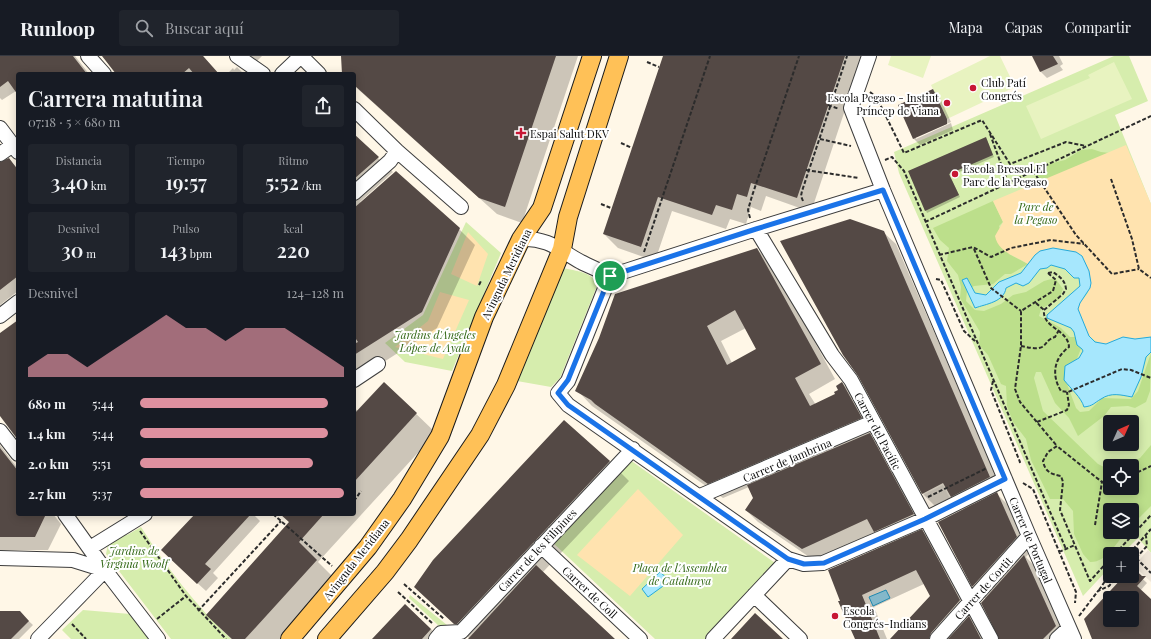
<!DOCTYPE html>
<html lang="es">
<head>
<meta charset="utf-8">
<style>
  :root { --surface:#171b24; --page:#20242c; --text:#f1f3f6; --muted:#9ea1a6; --line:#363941; --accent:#de909f }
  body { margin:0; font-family:"Playfair Display",serif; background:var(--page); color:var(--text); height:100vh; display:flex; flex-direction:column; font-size:15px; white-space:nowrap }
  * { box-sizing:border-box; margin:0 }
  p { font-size:13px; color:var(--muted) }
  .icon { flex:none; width:22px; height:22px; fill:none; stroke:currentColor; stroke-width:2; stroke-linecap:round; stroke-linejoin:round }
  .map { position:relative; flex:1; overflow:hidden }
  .drawer { position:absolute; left:16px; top:16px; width:340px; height:444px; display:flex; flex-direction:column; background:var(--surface); border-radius:4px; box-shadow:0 2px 10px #0003 }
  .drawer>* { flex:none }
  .needle { width:26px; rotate:45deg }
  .buttons { position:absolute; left:1103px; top:359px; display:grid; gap:8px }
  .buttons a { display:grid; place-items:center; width:36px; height:36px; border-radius:4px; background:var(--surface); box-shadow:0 2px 10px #0003; font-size:20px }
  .pin { position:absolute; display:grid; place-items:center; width:34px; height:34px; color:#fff; margin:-17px; border:2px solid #fff; border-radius:50%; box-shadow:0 1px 4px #0007 }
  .round { display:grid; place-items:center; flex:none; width:42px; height:42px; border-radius:4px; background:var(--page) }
  .overview { display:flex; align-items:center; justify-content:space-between; height:68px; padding:0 12px }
  h1 { font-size:22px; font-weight:600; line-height:30px }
  .metrics { display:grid; grid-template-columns:repeat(3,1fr); gap:6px; height:68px; padding:4px 12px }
  .metrics div { display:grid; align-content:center; border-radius:4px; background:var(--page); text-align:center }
  .metrics b { font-size:20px; font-weight:600 }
  .metrics small { font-size:11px; font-weight:400 }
  .metrics p { font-size:11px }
  .chart { height:112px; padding:8px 12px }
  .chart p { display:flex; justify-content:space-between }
  .chart svg { width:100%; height:72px; margin-top:4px; fill:var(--accent); opacity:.7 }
  ul { padding:0 12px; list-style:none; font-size:13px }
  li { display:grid; grid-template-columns:64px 48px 1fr; align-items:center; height:30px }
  li i { height:10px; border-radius:5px; background:var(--accent) }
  header { display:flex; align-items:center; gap:24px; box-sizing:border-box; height:56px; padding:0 20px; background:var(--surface); border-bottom:1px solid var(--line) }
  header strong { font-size:19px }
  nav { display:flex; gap:22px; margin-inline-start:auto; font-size:14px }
  .search { width:280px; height:36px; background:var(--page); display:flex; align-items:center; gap:10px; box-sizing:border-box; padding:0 14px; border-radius:4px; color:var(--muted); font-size:15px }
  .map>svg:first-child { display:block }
  .green { fill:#d6edad; fill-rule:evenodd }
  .forest { fill:#bcdf8b }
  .sand { fill:#ffe3af }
  .pitch { fill:#e8f3c0 }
  .plaza { fill:#eee5d7 }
  .water { fill:#a6e7fd; stroke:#25aadb }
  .shadow { fill:#0003; fill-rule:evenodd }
  .building { fill:#544945; fill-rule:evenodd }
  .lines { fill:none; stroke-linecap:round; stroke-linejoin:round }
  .minor-casing { stroke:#3d3d3d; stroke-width:16 }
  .major-casing { stroke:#1b1b1b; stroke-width:20 }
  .path { stroke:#2c2c2c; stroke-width:2; stroke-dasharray:4 2; stroke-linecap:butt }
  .minor { stroke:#fff; stroke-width:14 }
  .major { stroke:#ffc157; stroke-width:18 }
  .route-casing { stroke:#fff; stroke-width:8 }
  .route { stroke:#1a73e8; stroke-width:5 }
  .poi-dot { fill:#c71635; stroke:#fff; stroke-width:1.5 }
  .labels { text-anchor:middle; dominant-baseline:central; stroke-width:4; stroke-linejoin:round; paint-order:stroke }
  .poi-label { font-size:11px; fill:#0a0a0a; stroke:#fff; text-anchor:start }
  .park-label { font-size:11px; font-style:italic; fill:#316715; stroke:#fff }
  .street-label { font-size:11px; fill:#0a0a0a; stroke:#fff }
</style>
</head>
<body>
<header>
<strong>Runloop</strong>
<div class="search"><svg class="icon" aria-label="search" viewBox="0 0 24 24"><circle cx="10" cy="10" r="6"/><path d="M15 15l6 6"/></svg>Buscar aquí</div>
<nav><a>Mapa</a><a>Capas</a><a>Compartir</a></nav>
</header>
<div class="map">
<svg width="1151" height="583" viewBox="0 0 1151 583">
  <rect width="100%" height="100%" fill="#fff7e7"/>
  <!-- green -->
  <path class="green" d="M1114,0H1129L1148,45L1115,59L1151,148V497L1138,482L1122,498H1110V511L1083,540L899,117L894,96ZM1110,366H1132V388H1110ZM1110,410H1132V432H1110ZM1110,454H1132V476H1110Z
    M466,166L501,197L452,315L405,306L385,287L423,259Z
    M563,212C575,215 595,216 597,230L560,322L551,331L517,325Z
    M630,404L778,509L706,583H655L551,485Z
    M141,471C167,512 196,550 231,583H171L106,498L108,488L125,476L127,479Z
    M410,539L447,569L439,570L409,542Z
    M83,554L130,558L150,583H71L62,574Z"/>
  <!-- forest -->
  <path class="forest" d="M1092,93L1101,96L1110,97L1028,137L1034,127L1040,110L1065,104L1081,94Z
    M993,145L1003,166L999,170L1009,198L1028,208L1011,218H1005L993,228L974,230L967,235L966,245L975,254L984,255L1001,248L1013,239L1026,236L1044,225L1055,222L1063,233L1059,243L1041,253L1039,260L1061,272L1070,281H1077L1082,290L1067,328L1076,352L1080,356L1089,355L1102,342L1131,343L1138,335L1151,297L1150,335L1146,346L1135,352L1128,350L1111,351L1104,360L1078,380L1069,362L1055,347L1041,316H1036L1034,322L1043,355L1098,408L1110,414V432H1132V410H1124L1140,402L1151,389V450L1132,469V454H1110V476H1126C1117,486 1106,507 1090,506L1083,498L1074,478L1073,455L1063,443H1050L1031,404L1026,383L1013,366L1007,350L1006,330L1001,328L988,299L979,289L980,276L960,242L961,231L958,219L947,205L949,192L940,184L933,172Z"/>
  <!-- sand -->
  <path class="sand" d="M1126,89L1151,148V281L1135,283L1123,281L1106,288H1100L1089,280L1078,253L1080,247L1088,237L1089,215L1082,200C1062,195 1041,186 1028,208C1015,200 998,196 995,180L1003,166L993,145Z
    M468,176L488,198L477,230L451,218Z
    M440,236L469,244L443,303L395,291L428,265Z
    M638,433L683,479L630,540L577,499Z"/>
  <!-- pitch -->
  <path class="pitch" d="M891,0H931L923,22L888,9Z
    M990,0H1000L1015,31L947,63L931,29Z
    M1114,6L1132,43L1041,83L1026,50L1090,22L1088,19Z"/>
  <!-- plaza -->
  <path class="plaza" d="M943,429L951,445L928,456L919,441Z
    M1148,494L1151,497V526L1134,510Z"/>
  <!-- water -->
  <path class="water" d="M1053,192L1076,196L1082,200L1089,215L1091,227L1090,232L1080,247L1078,253L1089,280L1095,286L1106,288L1123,281L1135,283L1151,281V296L1146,301L1141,321L1132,341C1121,339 1111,336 1101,343C1094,347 1093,350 1084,351C1081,341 1071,333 1064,324L1065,310L1079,302L1083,295L1082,293L1077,289L1074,276L1071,272L1047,262V259L1080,230L1079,222H1074L1065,213L1051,209L1047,212L1040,213L1029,227L1023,230L1016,227L1006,232C1004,246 986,248 975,252L962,224L967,222L975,237L986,239L999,226L1021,217L1035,199L1040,195Z
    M660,516L670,525L648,541L642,533Z
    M886,534L890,542L873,550L869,541Z"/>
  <!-- shadow -->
  <path class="shadow" d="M0,0H75L89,18H18V37L16,35L2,44L0,42Z
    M105,0H203L219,18H117Z
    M251,0H262L256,6Z
    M342,0H578L522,167L497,158L360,35L354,29V18H343Z
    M664,0H863L811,156L766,140L761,155L751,151L746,168L730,163L726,173L672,155L655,205L618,192L604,178Z
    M1033,0H1059L1063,8L1060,10L1063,14L1047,22L1041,16Z
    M237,11L244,18H227L233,12L234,14Z
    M933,34L939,40L951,66L916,81V83L951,67L953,74L920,89L914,83L900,50Z
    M354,80L393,116L360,146L361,148L459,173L475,189L437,272L354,325Z
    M987,84L994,101L950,120L960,141L927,157L909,115Z
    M0,89L7,98L1,104V107L9,103L18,113V235L0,249Z
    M883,176L896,188L1002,433L973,448L974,449L997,438L1012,453L1031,495L1026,501L1037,513L1067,583H1000L986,543L973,530L939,467L965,454L952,441L935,450L923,438L859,319Z
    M757,193L772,208L835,323L809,338L816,349L836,339L842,327L857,342L876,377L871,379L881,390L925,470L886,487L875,476L815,505L758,466L746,454L754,442L749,431L723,442L592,350L577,334ZM746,272L758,294L732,307L721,285Z
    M384,327L436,377L318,506L336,524L282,583H231L207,559L290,467L281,458H354V352L358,355Z
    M0,389L18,413V458H53L61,468L48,494H0Z
    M609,405L629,425L543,516L614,583H470L416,531Z
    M94,458H132L130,459Z
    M196,458H253L260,465L213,517L218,522L206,535L171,503Z
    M922,475L935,487L972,557L969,561L981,574L986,583H891L931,540L924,528L874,551L887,583H856L839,546Z
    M1132,513L1147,527L1140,535L1151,545V583H1093L1085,564L1125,520H1132ZM1110,542H1132V564H1110Z
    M405,549L431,573L440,583H373Z
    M0,556H19L33,569L19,583H0Z"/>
  <!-- building -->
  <path class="building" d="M0,0H73L87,18H18V39L8,25L0,31Z
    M102,0H203L219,18H194L189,12L182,18H116Z
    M341,0H556L505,151L479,142L354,29V18H342Z
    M663,0H845L797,142L751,127L747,141L737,138L732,154L716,149L712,159L658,141L641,191L603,178Z
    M1032,0H1053L1058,8L1040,16Z
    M933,33L947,63V68L913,83L898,49Z
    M354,78L379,101L354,123Z
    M986,81L993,99L949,118L959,139L925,155L908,115Z
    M9,102L18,114V220L0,234V106Z
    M396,115L460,172L422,256L354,299V288L358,286L354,280V152Z
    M850,163L884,175L990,421L951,441L943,427L922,438L858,320L843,299L780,185Z
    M757,192L821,308L795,322L810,350L835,338L834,336L838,334L836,330L842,326L862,362L708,428L595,348L591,344L575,335L599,282L615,238ZM735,254L756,293L727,309L707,270Z
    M18,264V384L0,360V277Z
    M384,326L417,357L354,426V358Z
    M564,364L610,405L457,568H454L414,531L433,504Z
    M870,377L914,458L874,476L867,463L802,493L745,454L753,442L747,429Z
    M0,392L18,415V458H46L35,481H0Z
    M997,436L1017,481L972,531L938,466Z
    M195,458H251L205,508L211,513L197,528L161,494Z
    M280,458H324L299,486L317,504L245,583H232L206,559L289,466Z
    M922,473L960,544L931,577L929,583H890L930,540L916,514L862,539L880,583H855L838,545H840L828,514Z
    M1024,499L1056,570L1043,583H999L981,547Z
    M536,509L558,530L615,583H468Z
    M1132,511L1142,520H1146L1137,530L1151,543V583H1092L1084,563L1124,520H1132ZM1110,542H1132V564H1110Z
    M405,548L431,573L422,583H372Z
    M0,555H20L29,565L11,583H0Z
    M755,557L783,583H731Z
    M969,560L981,583H948Z"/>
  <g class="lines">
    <!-- minor casing -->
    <g class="minor-casing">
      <path id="minor" d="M88,0L104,18
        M237,0L263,18
        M301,0L319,18
        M869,0L851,52L883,134L1029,480L1074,583
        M282,18L301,0
        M354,53L397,95L461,151
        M0,72L18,96
        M0,98L13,89
        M354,137L390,105L397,95
        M756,173L832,299L851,324L991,583
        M521,183C549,182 559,194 581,206C591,211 601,215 610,220L756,173L883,134
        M610,220L568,325L558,337L568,349L788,503L804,508L823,507L925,463L1005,423
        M0,260L18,246
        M354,324L378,308
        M0,375L18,398
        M700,440L873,366
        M65,458L105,514L158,583
        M541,490L640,583
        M90,492L145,458
        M0,502L73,504L105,514
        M754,539L800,583
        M38,583L105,514
        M436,583L441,577L461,576L633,393
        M713,583L788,503
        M937,583L1029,480
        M1057,583L1069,572"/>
    </g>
    <!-- major casing -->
    <g class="major-casing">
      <path id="major" d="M290,583L368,491L402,443L440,380L484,261L521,183L542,152L592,0
        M327,583L385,516L409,484L480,379L506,329L562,193L568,161L619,0"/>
    </g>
    <!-- path -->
    <path class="path" d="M647,6L659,11
      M870,36L877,42L904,97L982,64L1010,108L1066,86L1086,90
      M828,49L839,53
      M990,78L1008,127
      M820,83L851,90
      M621,87L632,92
      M885,104L892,101L904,115L1066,493
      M806,114L859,122
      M1033,115L1076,179L1112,218L1139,213
      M1111,123L1132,183L1139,213L1151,222
      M803,145L801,140L802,135L847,0
      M601,148L611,152
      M750,162L748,154L752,140L799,0
      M925,166L1151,60
      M974,193L991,232L1021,255
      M644,196L710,0
      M939,199L973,191L991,201L1011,192L1051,184L1084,188
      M1048,217L1053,216C1060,221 1065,224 1066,233L1063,238L1044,254C1042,272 1068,273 1069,291C1054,302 1051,319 1061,335L1068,336L1122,313L1131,314L1151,322
      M1048,217L1056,224L1053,235L1021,255V290L1015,333L1020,346L1057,390
      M936,223L941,224L964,275L976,286
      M479,229L481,225
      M1036,247L1044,254
      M1021,290C1027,291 1037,294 1042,291C1048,287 1046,284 1055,281L1059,274
      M993,325L991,334L1020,406L1017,407
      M1037,366L1067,354L1069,349L1067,336
      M1132,419L1151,410
      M1110,424L1102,426L1057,390L1048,396L1043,405C1045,416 1051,418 1061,420L1063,426L1060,454L1090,525L1110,503
      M1023,427L1033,433L1076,536L1075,547
      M928,441L987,412
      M354,445L361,435
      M273,458L332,510
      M345,458H346
      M1095,469L1102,426
      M140,475L186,540L226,583
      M1059,496L1075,489
      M1115,498L1151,459
      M1129,498L1151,473
      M1136,502L1147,490L1146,480
      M1132,506L1136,502L1151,517
      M404,528L444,563
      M1099,534L1110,518
      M398,536L432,567
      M198,555L281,465
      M1079,560L1098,535L1109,530L1118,520
      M157,563L186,540
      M72,568L86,583"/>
    <!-- minor -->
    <use href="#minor" class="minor"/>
    <!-- major -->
    <use href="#major" class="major"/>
  </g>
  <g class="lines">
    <!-- route casing -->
    <g class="route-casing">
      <path id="route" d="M883,134L1005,423L925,463L824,507L804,508L788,503L568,349L558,337L568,324L610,220L756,173Z"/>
    </g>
    <!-- route -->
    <use href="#route" class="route"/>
  </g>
  <!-- markers -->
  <g class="poi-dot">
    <circle cx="973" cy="32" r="4"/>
    <circle cx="947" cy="47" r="4"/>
    <path d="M519 71h4v4h4v4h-4v4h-4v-4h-4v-4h4z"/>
    <circle cx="955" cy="118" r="4"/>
    <circle cx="835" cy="560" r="4"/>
  </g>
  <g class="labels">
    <!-- poi labels -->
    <g class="poi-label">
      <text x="981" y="26">Club Patí<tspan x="981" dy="13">Congrés</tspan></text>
      <text x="939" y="41" text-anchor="end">Escola Pegaso - Instiut<tspan x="939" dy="13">Príncep de Viana</tspan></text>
      <text x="530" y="77">Espai Salut DKV</text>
      <text x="963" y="112">Escola Bressol El<tspan x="963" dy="13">Parc de la Pegaso</tspan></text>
      <text x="843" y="554">Escola<tspan x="843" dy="13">Congrés-Indians</tspan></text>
    </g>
    <!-- park labels -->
    <g class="park-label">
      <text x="1036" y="150">Parc de<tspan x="1036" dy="13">la Pegaso</tspan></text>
      <text x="435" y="278">Jardins d'Ángeles<tspan x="435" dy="13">López de Ayala</tspan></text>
      <text x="134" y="494">Jardins de<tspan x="134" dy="13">Virginia Woolf</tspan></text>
      <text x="680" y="511">Plaça de l'Assemblea<tspan x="680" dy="13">de Catalunya</tspan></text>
    </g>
    <!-- street labels -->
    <g class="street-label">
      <text transform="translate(506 218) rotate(-64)">Avinguda Meridiana</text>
      <text transform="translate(878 375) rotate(62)">Carrer del Pacífic</text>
      <text transform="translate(787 404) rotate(-23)">Carrer de Jambrina</text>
      <text transform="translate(1031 484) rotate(67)">Carrer de Portugal</text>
      <text transform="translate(537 494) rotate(-47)">Carrer de les Filipines</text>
      <text transform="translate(356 503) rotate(-52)">Avinguda Meridiana</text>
      <text transform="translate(983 532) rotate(-48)">Carrer de Cortit</text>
      <text transform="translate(590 536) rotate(43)">Carrer de Coll</text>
    </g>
  </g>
</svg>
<div class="buttons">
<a><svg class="needle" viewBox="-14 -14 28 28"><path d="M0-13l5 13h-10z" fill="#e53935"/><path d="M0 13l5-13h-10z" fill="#9ea1a6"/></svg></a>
<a><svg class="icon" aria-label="locate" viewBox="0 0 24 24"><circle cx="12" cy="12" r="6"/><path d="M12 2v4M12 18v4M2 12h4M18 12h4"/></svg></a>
<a><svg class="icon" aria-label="layers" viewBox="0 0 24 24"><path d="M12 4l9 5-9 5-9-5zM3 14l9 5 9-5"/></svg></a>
<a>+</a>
<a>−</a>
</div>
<div class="pin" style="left:610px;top:220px;background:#1e9e55"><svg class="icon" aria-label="arrive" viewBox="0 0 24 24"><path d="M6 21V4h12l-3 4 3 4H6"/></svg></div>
<section class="drawer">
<div class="overview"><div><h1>Carrera matutina</h1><p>07:18 · 5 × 680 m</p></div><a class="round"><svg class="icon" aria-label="share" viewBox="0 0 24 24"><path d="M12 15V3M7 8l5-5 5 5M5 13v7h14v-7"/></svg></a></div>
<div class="metrics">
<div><p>Distancia</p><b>3.40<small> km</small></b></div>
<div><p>Tiempo</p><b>19:57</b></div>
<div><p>Ritmo</p><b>5:52<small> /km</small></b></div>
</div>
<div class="metrics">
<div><p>Desnivel</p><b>30<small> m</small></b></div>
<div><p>Pulso</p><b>143<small> bpm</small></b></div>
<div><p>kcal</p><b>220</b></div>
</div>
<div class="chart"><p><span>Desnivel</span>124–128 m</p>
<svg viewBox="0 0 160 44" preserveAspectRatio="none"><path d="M0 44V38L10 30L20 30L30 38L40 30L50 22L60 14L70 6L80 14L90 14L100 22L110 14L120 14L130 14L140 22L150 30L160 38V44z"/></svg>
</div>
<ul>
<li><b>680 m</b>5:44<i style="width:92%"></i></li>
<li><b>1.4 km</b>5:44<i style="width:92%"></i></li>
<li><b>2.0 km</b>5:51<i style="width:85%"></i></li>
<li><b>2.7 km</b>5:37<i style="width:100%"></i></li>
</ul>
</section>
</div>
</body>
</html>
